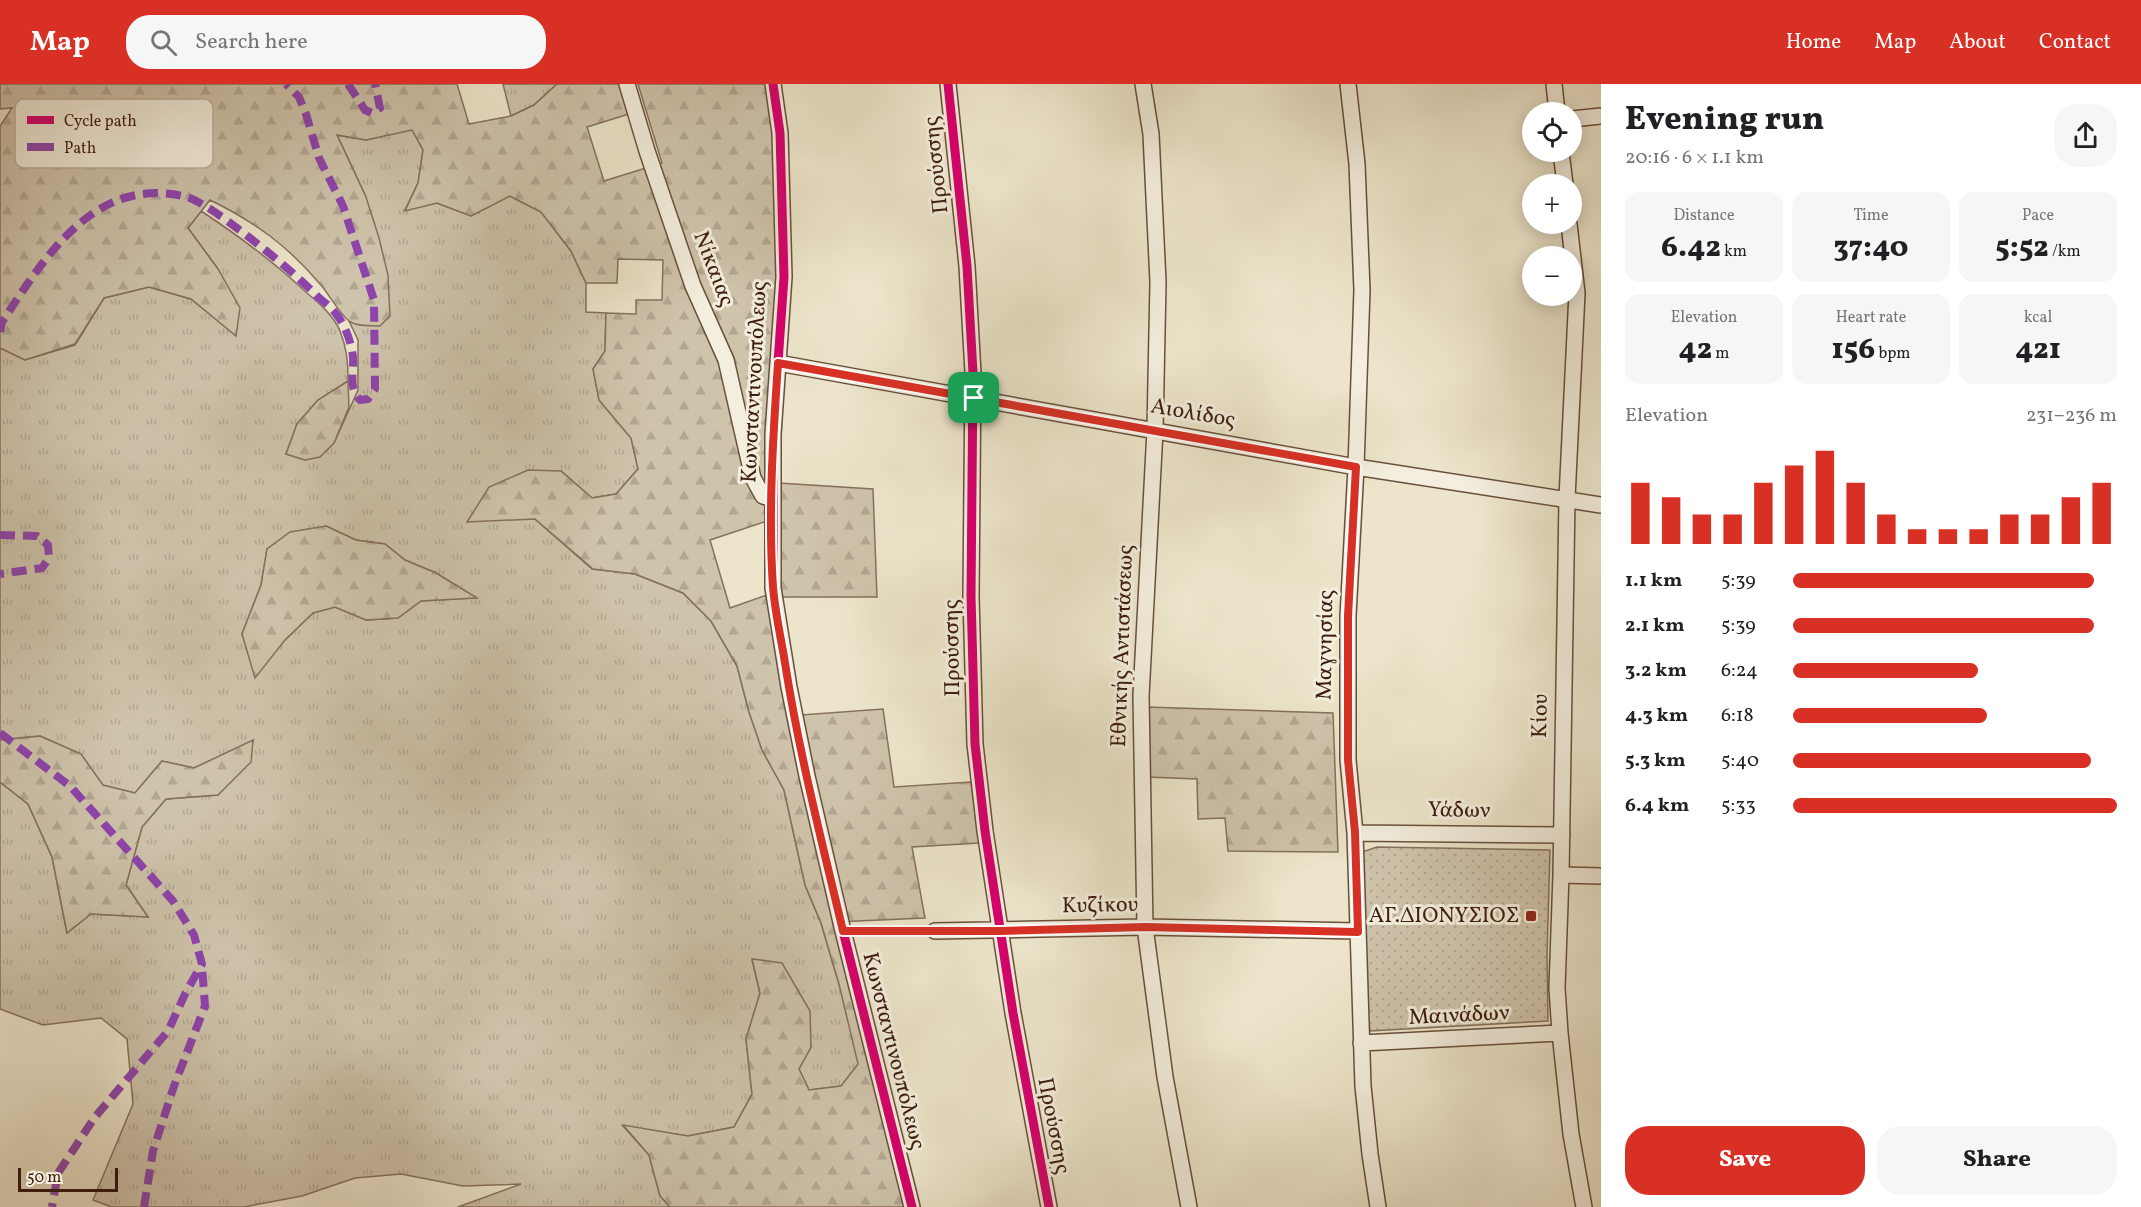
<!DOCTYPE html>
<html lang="en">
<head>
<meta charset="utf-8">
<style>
  :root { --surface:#fff; --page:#f6f6f6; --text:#202124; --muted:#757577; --accent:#d93025 }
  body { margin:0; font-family:Vollkorn,serif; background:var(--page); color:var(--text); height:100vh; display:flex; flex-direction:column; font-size:22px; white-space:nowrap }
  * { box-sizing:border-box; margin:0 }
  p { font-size:20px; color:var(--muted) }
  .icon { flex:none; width:33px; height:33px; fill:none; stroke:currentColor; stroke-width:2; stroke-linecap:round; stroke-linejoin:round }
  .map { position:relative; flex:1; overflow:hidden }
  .drawer { display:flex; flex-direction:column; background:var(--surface); width:540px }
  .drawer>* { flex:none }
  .tools { position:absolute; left:1522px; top:18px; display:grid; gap:12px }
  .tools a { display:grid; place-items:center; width:60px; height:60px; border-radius:50%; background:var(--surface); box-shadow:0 3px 15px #0003; font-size:30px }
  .scale { position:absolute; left:18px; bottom:15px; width:100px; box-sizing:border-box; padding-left:6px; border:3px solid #3e1d0c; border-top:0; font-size:16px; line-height:21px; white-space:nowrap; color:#3e1d0c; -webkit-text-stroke:4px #f3eedd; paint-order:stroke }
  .pin { position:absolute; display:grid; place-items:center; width:51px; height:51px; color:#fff; margin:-26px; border-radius:12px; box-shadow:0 3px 9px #0006 }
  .round { display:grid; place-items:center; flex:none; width:63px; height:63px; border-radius:24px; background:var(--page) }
  .summary { display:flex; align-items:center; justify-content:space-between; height:102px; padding:0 24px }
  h1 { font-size:33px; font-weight:800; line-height:45px }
  .stats { display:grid; grid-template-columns:repeat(3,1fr); gap:9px; height:102px; padding:6px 24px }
  .stats div { display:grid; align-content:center; border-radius:15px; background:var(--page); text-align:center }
  .stats b { font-size:30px; font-weight:800 }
  .stats small { font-size:16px; font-weight:400 }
  .stats p { font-size:16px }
  .chart { height:168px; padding:12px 24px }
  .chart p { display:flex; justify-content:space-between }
  .chart svg { width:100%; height:108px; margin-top:6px; stroke:var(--accent); stroke-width:6 }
  .cta { display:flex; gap:12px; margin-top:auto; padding:12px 24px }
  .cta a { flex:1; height:69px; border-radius:24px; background:var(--accent); color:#fff; font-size:24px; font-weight:800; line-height:69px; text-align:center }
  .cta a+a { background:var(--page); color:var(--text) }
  ul { padding:0 24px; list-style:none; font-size:20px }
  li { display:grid; grid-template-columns:96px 72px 1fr; align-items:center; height:45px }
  li i { height:15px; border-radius:8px; background:var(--accent) }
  header { display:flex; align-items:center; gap:36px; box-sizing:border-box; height:84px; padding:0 30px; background:var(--accent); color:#fff }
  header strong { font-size:28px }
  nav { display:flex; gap:33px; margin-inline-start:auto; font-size:21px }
  .search { width:420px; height:54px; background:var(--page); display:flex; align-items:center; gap:15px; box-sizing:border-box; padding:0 21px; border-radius:24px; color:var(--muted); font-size:22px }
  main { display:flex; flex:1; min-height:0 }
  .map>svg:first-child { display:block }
  .grass { fill:url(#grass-tufts); stroke:#86705c; stroke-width:1.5; fill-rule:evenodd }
  .forest { fill:url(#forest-firs); stroke:#86705c; stroke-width:1.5 }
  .park { fill:url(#park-dots); stroke:#86705c; stroke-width:1.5 }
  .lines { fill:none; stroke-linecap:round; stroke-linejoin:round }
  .minor-casing { stroke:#6a4f3c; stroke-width:18 }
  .path { stroke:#3e1d0c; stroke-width:2; stroke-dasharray:1.5 3; stroke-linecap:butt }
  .minor { stroke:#f3eedd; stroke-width:15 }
  .quiet { stroke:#8e44ad; stroke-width:8; stroke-dasharray:15 8; stroke-linecap:butt }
  .cycleway-casing { stroke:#f3eedd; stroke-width:13 }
  .cycleway { stroke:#d6006c; stroke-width:9 }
  .route-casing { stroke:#fff; stroke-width:12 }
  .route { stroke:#d93025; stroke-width:8 }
  .poi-dot { fill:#8f2418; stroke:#f3eedd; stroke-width:2 }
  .labels { text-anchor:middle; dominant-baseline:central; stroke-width:6; stroke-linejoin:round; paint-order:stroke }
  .street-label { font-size:22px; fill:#3e1d0c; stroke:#f3eedd }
  .poi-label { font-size:22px; fill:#3e1d0c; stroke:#f3eedd; text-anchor:end }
  .key { fill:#f3eedd; stroke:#bdaf9e; stroke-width:1.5 }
  .key-label { font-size:16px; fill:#3e1d0c }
</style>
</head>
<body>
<header>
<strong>Map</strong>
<div class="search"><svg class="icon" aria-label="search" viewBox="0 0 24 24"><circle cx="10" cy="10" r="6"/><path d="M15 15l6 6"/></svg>Search here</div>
<nav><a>Home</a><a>Map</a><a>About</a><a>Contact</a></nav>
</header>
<main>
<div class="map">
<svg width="1601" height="1123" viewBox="0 0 1601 1123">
  <defs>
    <pattern id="grass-tufts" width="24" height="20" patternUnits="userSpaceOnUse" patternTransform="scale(1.5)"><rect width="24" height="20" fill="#cec3ab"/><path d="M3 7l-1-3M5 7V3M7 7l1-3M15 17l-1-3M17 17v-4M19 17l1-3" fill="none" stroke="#b2a792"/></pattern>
    <pattern id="forest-firs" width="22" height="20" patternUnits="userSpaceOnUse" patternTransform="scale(1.5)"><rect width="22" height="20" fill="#cec3ab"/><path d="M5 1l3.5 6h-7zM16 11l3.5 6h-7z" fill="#b2a792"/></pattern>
    <pattern id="park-dots" width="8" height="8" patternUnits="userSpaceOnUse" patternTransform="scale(1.5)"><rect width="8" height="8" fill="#cec3ab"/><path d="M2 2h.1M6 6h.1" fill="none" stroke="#b2a792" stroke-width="1.8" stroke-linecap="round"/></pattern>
  </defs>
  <rect width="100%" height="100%" fill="#ece5cb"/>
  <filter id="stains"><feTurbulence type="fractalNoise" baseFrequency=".00333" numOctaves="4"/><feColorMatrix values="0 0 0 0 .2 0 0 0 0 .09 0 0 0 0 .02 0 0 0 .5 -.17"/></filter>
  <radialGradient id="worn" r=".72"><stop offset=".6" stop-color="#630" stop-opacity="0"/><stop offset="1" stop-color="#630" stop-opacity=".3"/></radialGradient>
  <!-- grass -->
  <path class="grass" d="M503,0H557L534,21L511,32Z
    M412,45L423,66L418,99L405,126L437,119L471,132L510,112L541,128L571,167L586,199V228L606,229L605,267L593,285L599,316L631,354L638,385L616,410L592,414L561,387L535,435L592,485L635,490L683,509L711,537L737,582L749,628L762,666L784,706L805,801L821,839L839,900L859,980L841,1002L809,1006L799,985L811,963L752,876L760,909L746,955L752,1010L734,1043L688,1052L623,1042L649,1071L660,1112L670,1123H458L521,1100L463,1102L401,1090L355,1094L302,1112L244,1123H112L93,1116L133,1020L127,955L101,934L43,941L0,925V698L28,720L52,773L67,849L91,830L148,833L126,801L142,743L166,715L218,711L253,657L194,684L162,677L135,709L102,701L81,670L40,652L0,656V264L25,276L75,261L104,214L149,203L191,215L236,251L218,185L188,144L201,127C239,152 274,178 307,209C319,219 334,232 340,247C347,264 348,279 348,297L318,316L297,340L286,370L305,376L334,359L358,306V256L349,237L361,241L366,113L337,51L366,56ZM326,442L356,456L385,460L405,476L436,489L475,514L421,517L398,534L366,536L335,523L313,529L285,556L242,550L261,501L267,465Z"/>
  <!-- forest -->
  <path class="forest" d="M0,0H457L469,40L511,32L534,21L557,0H620L629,30L587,43L604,97L662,79L638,0H767L777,82L779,399L873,405L877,513H781L777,440L764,438L710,456L730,524L767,511L801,631L883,625L894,703L971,698L979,759L912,763L925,834L835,838L905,1123H670L660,1112L649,1071L623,1041L688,1052L734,1043L752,1010L746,955L760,909L752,875L782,879L810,927L811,963L799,985L809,1006L841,1002L858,980L839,900L821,839L805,801L784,706L762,666L749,628L737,582L711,537L683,509L635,490L593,485L535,435L467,438L489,403L528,386L561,387L592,414L616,410L638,385L631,354L599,316L593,285L605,267L606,229L636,230V216H662L663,176L618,175L617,199H586L571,167L541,128L510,112L471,132L437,119L405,127L418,99L423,66L412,46L366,56L337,51L366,113L379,154L388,191L390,232L380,242C371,241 357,243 349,237C339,229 329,210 320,200C288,162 255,138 210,116L188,144L218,185L240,224L236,252L191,215L149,203L104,214L75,260L25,276L0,264V42L12,24L0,25Z
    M348,297L349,323L334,359L320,373L305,376L286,370L297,340L318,316Z
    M326,442L356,456L385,460L405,476L436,489L477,514L421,517L398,534L366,536L335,523L313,529L285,556L255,594L242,550L261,501L267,465L290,448Z
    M1146,623L1333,629L1338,768L1228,767L1225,734L1198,735L1197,695L1147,693Z
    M40,652L81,670L103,701L135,709L162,677L194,684L253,656L251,678L218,711L166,715L142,743L126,801L148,833L91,830L67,849L52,773L28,720L0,698V656Z"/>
  <!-- park -->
  <path class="park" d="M1377,763L1550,766L1547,870L1548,937L1370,947L1366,913L1362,768Z"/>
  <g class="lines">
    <!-- minor casing -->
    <g class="minor-casing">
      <path id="minor" d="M627,0L647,67L693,202L726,276L753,394L763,412L772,415
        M773,0L780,49L784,193L773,350V504L789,603L807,692L843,847L912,1123
        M948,0L967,182L973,289L971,512L975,660L985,747L1013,929L1049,1123
        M1143,0L1151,50L1158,198L1155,346L1141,612L1145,843L1165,993L1189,1123
        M1348,0L1357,80L1362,206L1356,383L1348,532V676L1355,749L1363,1002L1370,1070L1378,1123
        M1554,0L1557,28
        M1572,35L1601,32
        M1561,68L1565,100
        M1569,140L1577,209L1567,414L1561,791L1557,904L1560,949L1571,1050L1584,1123
        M778,279L1356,383L1601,421
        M1355,749L1562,751
        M1561,791L1601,792
        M935,847L1145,843L1358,847
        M1361,959L1560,949"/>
    </g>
    <!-- path -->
    <path class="path" d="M857,847H920"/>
    <!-- minor -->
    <use href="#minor" class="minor"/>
    <!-- quiet -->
    <path class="quiet" d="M348,0L365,26L372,29L380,24L375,0
      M0,248L2,238C45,173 95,90 187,113C204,118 240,146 255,158C277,175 298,193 317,212C324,218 332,224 337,231C346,243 351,258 353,273C354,289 348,304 360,316L368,315L375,305L374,216L343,122L319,74L306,30L299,13L286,0
      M0,451L37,452L48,461L49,474L42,484L0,490
      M0,649L70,702L173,817L194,851L202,880L186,908L168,947L95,1033L58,1089L52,1123
      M144,1123L153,1067L174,1002L205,922L202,881"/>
    <!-- cycleway casing -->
    <g class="cycleway-casing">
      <path id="cycleway" d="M773,0L780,49L784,193L773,350V504L789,603L807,692L843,847L912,1123
        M948,0L967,182L973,289L971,512L975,660L985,747L1013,929L1049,1123"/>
    </g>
    <!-- cycleway -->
    <use href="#cycleway" class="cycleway"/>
  </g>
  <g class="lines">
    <!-- route casing -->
    <g class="route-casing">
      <path id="route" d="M778,279L1356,383L1348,532V676L1355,748L1358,848L1145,843L1000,847H843C822,758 799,669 785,579C781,554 775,528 773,503C768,429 773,353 778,279Z"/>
    </g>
    <!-- route -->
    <use href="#route" class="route"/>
  </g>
  <!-- markers -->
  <rect class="poi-dot" x="1525" y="826" width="12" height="12" rx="3"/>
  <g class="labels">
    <!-- street labels -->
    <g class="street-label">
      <text transform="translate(937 81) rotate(-96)">Προύσσης</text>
      <text transform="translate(713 185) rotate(69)">Νίκαιας</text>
      <text transform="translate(755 298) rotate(-87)">Κωνσταντινουπόλεως</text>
      <text transform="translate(1193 330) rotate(10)">Αιολίδος</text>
      <text transform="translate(1326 561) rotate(-89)">Μαγνησίας</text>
      <text transform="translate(1123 562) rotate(-88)">Εθνικής Αντιστάσεως</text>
      <text transform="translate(953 564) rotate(-91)">Προύσσης</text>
      <text transform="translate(1541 632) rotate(-89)">Κίου</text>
      <text transform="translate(1459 727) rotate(1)">Υάδων</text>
      <text transform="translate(1100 822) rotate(-1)">Κυζίκου</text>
      <text transform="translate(1459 932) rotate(-3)">Μαινάδων</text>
      <text transform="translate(893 967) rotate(76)">Κωνσταντινουπόλεως</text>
      <text transform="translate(1053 1042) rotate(79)">Προύσσης</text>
    </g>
    <!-- poi labels -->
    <g class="poi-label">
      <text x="1519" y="832">ΑΓ.ΔΙΟΝΥΣΙΟΣ</text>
    </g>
  </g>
  <!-- legend -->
  <rect x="15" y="15" width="198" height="69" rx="9" class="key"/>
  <rect x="27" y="32" width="27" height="8" fill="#d6006c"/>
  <rect x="27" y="59" width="27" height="8" fill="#8e44ad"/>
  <g class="key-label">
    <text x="64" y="42">Cycle path</text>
    <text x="64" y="69">Path</text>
  </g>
  <rect width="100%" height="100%" filter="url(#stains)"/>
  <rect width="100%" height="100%" fill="url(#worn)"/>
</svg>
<div class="tools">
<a><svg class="icon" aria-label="locate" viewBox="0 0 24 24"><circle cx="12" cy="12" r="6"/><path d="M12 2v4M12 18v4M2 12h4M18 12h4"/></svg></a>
<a>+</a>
<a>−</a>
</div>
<div class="scale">50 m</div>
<div class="pin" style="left:974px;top:314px;background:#1e9e55"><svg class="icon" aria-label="arrive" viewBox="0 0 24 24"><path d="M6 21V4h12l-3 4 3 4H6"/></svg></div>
</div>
<section class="drawer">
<div class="summary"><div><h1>Evening run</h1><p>20:16 · 6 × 1.1 km</p></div><a class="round"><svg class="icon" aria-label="share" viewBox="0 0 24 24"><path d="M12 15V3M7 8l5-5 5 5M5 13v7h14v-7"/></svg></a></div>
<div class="stats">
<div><p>Distance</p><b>6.42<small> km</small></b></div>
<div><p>Time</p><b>37:40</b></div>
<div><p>Pace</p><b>5:52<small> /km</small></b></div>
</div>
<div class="stats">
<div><p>Elevation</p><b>42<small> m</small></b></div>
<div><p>Heart rate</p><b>156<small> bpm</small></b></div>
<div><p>kcal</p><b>421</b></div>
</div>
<div class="chart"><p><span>Elevation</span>231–236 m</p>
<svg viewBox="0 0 160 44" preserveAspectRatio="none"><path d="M5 44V19M15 44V25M25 44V32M35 44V32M45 44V19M55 44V12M65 44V6M75 44V19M85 44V32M95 44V38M105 44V38M115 44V38M125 44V32M135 44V32M145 44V25M155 44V19"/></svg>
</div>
<ul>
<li><b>1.1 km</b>5:39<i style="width:93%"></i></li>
<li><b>2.1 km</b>5:39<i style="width:93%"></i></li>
<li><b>3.2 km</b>6:24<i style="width:57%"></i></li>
<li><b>4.3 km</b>6:18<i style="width:60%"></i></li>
<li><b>5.3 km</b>5:40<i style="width:92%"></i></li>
<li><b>6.4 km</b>5:33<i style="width:100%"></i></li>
</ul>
<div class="cta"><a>Save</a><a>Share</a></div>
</section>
</main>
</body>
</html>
